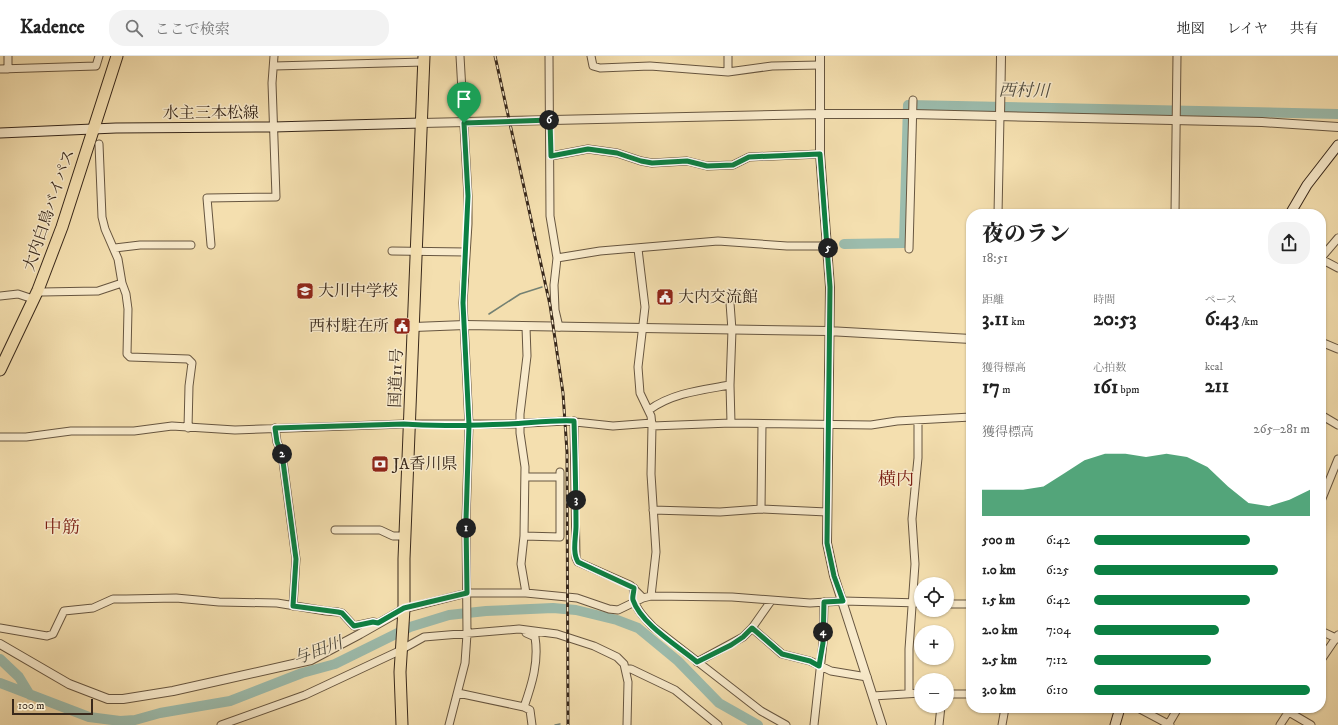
<!DOCTYPE html>
<html lang="ja">
<head>
<meta charset="utf-8">
<style>
  :root { --surface:#fff; --page:#f2f2f2; --text:#222; --muted:#767676; --line:#e0e0e0; --accent:#0b8043 }
  body { margin:0; font-family:"IM FELL DW Pica","Noto Serif JP",serif; background:var(--page); color:var(--text); height:100vh; display:flex; flex-direction:column; font-size:15px; white-space:nowrap }
  * { box-sizing:border-box; margin:0 }
  p { font-size:13px; color:var(--muted) }
  .icon { flex:none; width:22px; height:22px; fill:none; stroke:currentColor; stroke-width:2; stroke-linecap:round; stroke-linejoin:round }
  .map { position:relative; flex:1; overflow:hidden }
  .details { position:absolute; left:966px; top:153px; width:360px; height:504px; display:flex; flex-direction:column; background:var(--surface); border-radius:16px; box-shadow:0 1px 3px #0004 }
  .details>* { flex:none }
  .buttons { position:absolute; left:914px; top:521px; display:grid; gap:8px }
  .buttons a { display:grid; place-items:center; width:40px; height:40px; border-radius:50%; background:var(--surface); box-shadow:0 1px 3px #0004; font-size:20px }
  .scale { position:absolute; left:12px; bottom:10px; width:81px; box-sizing:border-box; padding-left:4px; border:2px solid #38281b; border-top:0; font-size:11px; line-height:14px; white-space:nowrap; color:#38281b; -webkit-text-stroke:3px #f8eacb; paint-order:stroke }
  .pin { position:absolute; display:grid; place-items:center; width:34px; height:34px; color:#fff; margin:-41px -17px; border-radius:50% 50% 50% 0; rotate:-45deg; box-shadow:0 0 4px #0007 }
  .pin .icon { rotate:45deg }
  .km { position:absolute; width:20px; height:20px; margin:-10px; border-radius:50%; background:#222; color:#fff; font-size:11px; line-height:20px; text-align:center }
  .round { display:grid; place-items:center; flex:none; width:42px; height:42px; border-radius:16px; background:var(--page) }
  .headline { display:flex; align-items:center; justify-content:space-between; height:68px; padding:0 16px }
  h1 { font-size:22px; font-weight:800; line-height:30px }
  .figures { display:grid; grid-template-columns:repeat(3,1fr); gap:6px; height:68px; padding:4px 16px }
  .figures div { display:grid; align-content:center }
  .figures b { font-size:20px; font-weight:800 }
  .figures small { font-size:11px; font-weight:400 }
  .figures p { font-size:11px }
  .chart { height:112px; padding:8px 16px }
  .chart p { display:flex; justify-content:space-between }
  .chart svg { width:100%; height:72px; margin-top:4px; fill:var(--accent); opacity:.7 }
  ul { padding:0 16px; list-style:none; font-size:13px }
  li { display:grid; grid-template-columns:64px 48px 1fr; align-items:center; height:30px }
  li i { height:10px; border-radius:5px; background:var(--accent) }
  header { display:flex; align-items:center; gap:24px; box-sizing:border-box; height:56px; padding:0 20px; background:var(--surface); border-bottom:1px solid var(--line) }
  header strong { font-size:19px }
  nav { display:flex; gap:22px; margin-inline-start:auto; font-size:14px }
  .search { width:280px; height:36px; background:var(--page); display:flex; align-items:center; gap:10px; box-sizing:border-box; padding:0 14px; border-radius:16px; color:var(--muted); font-size:15px }
  .map>svg:first-child { display:block }
  .lines { fill:none; stroke-linecap:round; stroke-linejoin:round }
  .stream { stroke:#748173; stroke-width:1.5 }
  .river { stroke:#9cbcad; stroke-width:10 }
  .minor-casing { stroke:#675640; stroke-width:9 }
  .tertiary-casing { stroke:#675640; stroke-width:10 }
  .secondary-casing { stroke:#38281b; stroke-width:11 }
  .trunk-casing { stroke:#38281b; stroke-width:13 }
  .minor { stroke:#f8eacb; stroke-width:7 }
  .tertiary { stroke:#f8eacb; stroke-width:8 }
  .secondary { stroke:#f8eacb; stroke-width:9 }
  .trunk { stroke:#f4dfaf; stroke-width:11 }
  .rail-casing { stroke:#38281b; stroke-width:3 }
  .rail { stroke:#f8eacb; stroke-width:1.5; stroke-dasharray:4.5; stroke-linecap:butt }
  .route-casing { stroke:#fff; stroke-width:8 }
  .route { stroke:#0b8043; stroke-width:5 }
  .labels { text-anchor:middle; dominant-baseline:central; stroke-width:3; stroke-linejoin:round; paint-order:stroke }
  .street-label { font-size:16px; fill:#38281b; stroke:#f8eacb }
  .poi-label { font-size:16px; fill:#38281b; stroke:#f8eacb; text-anchor:start }
  .water-label { font-size:17px; font-style:italic; fill:#514d40; stroke:#f8eacb }
  .quarter-label { font-size:18px; fill:#7a1f14; stroke:#f8eacb }
</style>
</head>
<body>
<header>
<strong>Kadence</strong>
<div class="search"><svg class="icon" aria-label="search" viewBox="0 0 24 24"><circle cx="10" cy="10" r="6"/><path d="M15 15l6 6"/></svg>ここで検索</div>
<nav><a>地図</a><a>レイヤ</a><a>共有</a></nav>
</header>
<div class="map">
<svg width="1338" height="669" viewBox="0 0 1338 669">
  <rect width="100%" height="100%" fill="#f4dfaf"/>
  <filter id="stains"><feTurbulence type="fractalNoise" baseFrequency=".005" numOctaves="4"/><feColorMatrix values="0 0 0 0 .2 0 0 0 0 .09 0 0 0 0 .02 0 0 0 .5 -.17"/></filter>
  <radialGradient id="worn" r=".72"><stop offset=".6" stop-color="#630" stop-opacity="0"/><stop offset="1" stop-color="#630" stop-opacity=".3"/></radialGradient>
  <g class="lines">
    <!-- stream -->
    <path class="stream" d="M489,258L520,238L542,231
      M555,669L560,668"/>
    <!-- river -->
    <path class="river" d="M844,188L904,187L908,49L1338,58
      M0,603L19,621L30,639
      M0,627L89,661L120,665L135,664L160,657L230,645L302,617L335,608L410,571L449,559L486,555L553,552L576,554L617,564L638,572L678,605L719,647L758,669"/>
    <!-- minor casing -->
    <g class="minor-casing">
      <path id="minor" d="M549,0L550,160L557,202L554,229L555,254L559,271
        M591,0L593,10L600,12L650,10L728,16L772,10L820,9
        M728,0V16
        M274,10L424,6
        M0,13L96,10L99,0
        M8,13V0
        M99,88L102,161L105,173L118,203L122,227L126,238L128,253L127,298L130,301L188,303L192,307L189,330L188,372
        M551,100L588,93L617,97L641,105L652,107L687,105L707,110L733,109L749,101L820,98
        M998,158L1000,60
        M1175,158L1177,0
        M211,189L207,142L276,141L272,27L274,0
        M115,192L140,189H191
        M638,193L645,251L638,311L640,337L651,360L652,370L651,418L656,496L651,540
        M909,193L913,44
        M392,195L466,196
        M557,202L600,195L718,185L787,190H828
        M1321,202L1338,182
        M1321,203L1338,212
        M38,234L42,236L98,235L122,227
        M0,240L18,238L33,243
        M730,247L732,274L730,329L731,367
        M526,271L527,300L520,358V377L525,411L524,480L521,508L526,537
        M1321,286L1338,293
        M649,354C672,337 702,334 730,329
        M1321,359L1338,369
        M574,365L576,502L578,506L630,529L643,542
        M652,370L731,367L871,369L897,365L971,361
        M275,372L277,386L282,398L296,503L293,550
        M0,381H26L71,375H134L172,370L235,374L404,368H509L566,365L613,370L652,367
        M525,421H560
        M1321,445L1338,403
        M761,453L762,368
        M653,454L720,456L761,453L827,456
        M335,474H380L393,480H405
        M524,480L560,481V416
        M634,532C632,550 641,558 653,571L761,655L786,669
        M947,548H971
        M404,553L467,537H526L577,542L609,553L618,554L643,542L651,540L732,541L810,547L843,545L921,547
        M0,572L47,580L53,578L64,555L93,552L113,543H126L176,542L219,546L277,547L326,555L338,556L342,557L354,570L373,566L378,567
        M752,572L782,598L810,605L831,615L867,621
        M1321,575L1338,583
        M1321,604L1338,579
        M697,606L743,581L752,572L771,545
        M626,613H631L675,634L718,669
        M458,637L524,651L530,654L532,669
        M909,637V593L915,508L912,463L918,402V364
        M947,638H971
        M873,640L921,637
        M524,651C532,628 539,606 535,581L526,577
        M1138,652L1170,669
        M1282,652L1311,669
        M221,669L305,639L397,596L424,581L519,573L557,578L594,590L617,601L624,608L628,626L627,669
        M449,669L465,607L467,578L466,464L469,369L463,247L468,168V140L460,0
        M814,669L823,587L824,546
        M939,669L941,650
        M1002,669L1005,652
        M1168,669L1178,652
        M1280,669L1291,652"/>
    </g>
    <!-- tertiary casing -->
    <g class="tertiary-casing">
      <path id="tertiary" d="M820,0V98L830,231L827,487L834,520L882,669
        M1000,60L1001,0
        M422,67L820,58H912L1262,66L1338,71
        M414,271L465,269L828,275L971,283
        M0,588L69,628L108,643H123L173,635L311,604L360,578L404,553"/>
    </g>
    <!-- secondary casing -->
    <g class="secondary-casing">
      <path id="secondary" d="M0,77L116,72L273,71L422,67
        M1290,158L1307,129L1338,89
        M1115,669L1120,652"/>
    </g>
    <!-- trunk casing -->
    <g class="trunk-casing">
      <path id="trunk" d="M0,314L38,234L62,171L117,0
        M402,669L400,616L404,553V503L424,0"/>
    </g>
    <!-- minor -->
    <use href="#minor" class="minor"/>
    <!-- tertiary -->
    <use href="#tertiary" class="tertiary"/>
    <!-- secondary -->
    <use href="#secondary" class="secondary"/>
    <!-- trunk -->
    <use href="#trunk" class="trunk"/>
    <!-- rail casing -->
    <g class="rail-casing">
      <path id="rail" d="M495,0L550,249L563,337L567,396L568,669"/>
    </g>
    <!-- rail -->
    <use href="#rail" class="rail"/>
  </g>
  <g class="lines">
    <!-- route casing -->
    <g class="route-casing">
      <path id="route" d="M464,67L468,140L463,247L469,369L466,464L467,537L404,552L378,567L373,566L354,570L342,557L338,556L293,550L296,503L282,398L277,386L275,372L404,368C438,371 475,369 509,368C531,367 552,364 574,365C575,400 576,435 576,470C576,481 572,496 578,506L634,532C634,536 632,541 633,544C641,568 678,590 697,606L731,589L743,581L752,572L782,598L810,605L819,610L823,587L824,546L843,545L834,520L827,487L830,231L820,98L749,101L733,109L707,110L687,105L652,107L641,105L617,97L588,93L551,100L550,64L464,67"/>
    </g>
    <!-- route -->
    <use href="#route" class="route"/>
  </g>
  <!-- icons -->
  <defs>
    <g id="school-square" transform="scale(0.9)"><rect x="-9" y="-9" width="18" height="18" rx="4" fill="#8f2418" stroke="#f8eacb"/><path d="M0-5L7-2L0 1L-7-2ZM-4 1L0 2.5L4 1V4Q0 6-4 4Z" fill="#fff"/></g>
    <g id="civic-square" transform="scale(0.9)"><rect x="-9" y="-9" width="18" height="18" rx="4" fill="#8f2418" stroke="#f8eacb"/><path d="M-.6-6.5H3V-4.5H.6V-3L4-1V1h2V6H-6V1h2V-1L-.6-3ZM-1.2 2.5V6h2.4V2.5Z" fill="#fff"/></g>
    <g id="bank-square" transform="scale(0.9)"><rect x="-9" y="-9" width="18" height="18" rx="4" fill="#8f2418" stroke="#f8eacb"/><path d="M-6-4H6V4H-6ZM0-2.3a2.3 2.3 0 1 0 0 4.6a2.3 2.3 0 1 0 0-4.6Z" fill="#fff"/></g>
  </defs>
  <g fill-rule="evenodd">
    <use href="#school-square" x="305" y="235"/>
    <use href="#civic-square" x="665" y="241"/>
    <use href="#civic-square" x="402" y="270"/>
    <use href="#bank-square" x="380" y="408"/>
  </g>
  <g class="labels">
    <!-- street labels -->
    <g class="street-label">
      <text x="211" y="57">水主三本松線</text>
      <text transform="translate(49 154) rotate(-71)">大内白鳥バイパス</text>
      <text transform="translate(396 322) rotate(-88)">国道11号</text>
    </g>
    <!-- poi labels -->
    <g class="poi-label">
      <text x="318" y="235">大川中学校</text>
      <text x="678" y="241">大内交流館</text>
      <text x="389" y="270" text-anchor="end">西村駐在所</text>
      <text x="393" y="408">JA香川県</text>
    </g>
    <!-- water labels -->
    <g class="water-label">
      <text transform="translate(1024 35) rotate(1)">西村川</text>
      <text transform="translate(318 595) rotate(-20)">与田川</text>
    </g>
    <!-- quarter labels -->
    <g class="quarter-label">
      <text x="896" y="424">横内</text>
      <text x="62" y="472">中筋</text>
    </g>
  </g>
  <rect width="100%" height="100%" filter="url(#stains)"/>
  <rect width="100%" height="100%" fill="url(#worn)"/>
</svg>
<div class="buttons">
<a><svg class="icon" aria-label="locate" viewBox="0 0 24 24"><circle cx="12" cy="12" r="6"/><path d="M12 2v4M12 18v4M2 12h4M18 12h4"/></svg></a>
<a>+</a>
<a>−</a>
</div>
<div class="scale">100 m</div>
<div class="pin" style="left:464px;top:67px;background:#1e9e55"><svg class="icon" aria-label="arrive" viewBox="0 0 24 24"><path d="M6 21V4h12l-3 4 3 4H6"/></svg></div>
<b class="km" style="left:466px;top:472px">1</b>
<b class="km" style="left:282px;top:398px">2</b>
<b class="km" style="left:576px;top:444px">3</b>
<b class="km" style="left:823px;top:576px">4</b>
<b class="km" style="left:828px;top:192px">5</b>
<b class="km" style="left:549px;top:64px">6</b>
<section class="details">
<div class="headline"><div><h1>夜のラン</h1><p>18:51</p></div><a class="round"><svg class="icon" aria-label="share" viewBox="0 0 24 24"><path d="M12 15V3M7 8l5-5 5 5M5 13v7h14v-7"/></svg></a></div>
<div class="figures">
<div><p>距離</p><b>3.11<small> km</small></b></div>
<div><p>時間</p><b>20:53</b></div>
<div><p>ペース</p><b>6:43<small> /km</small></b></div>
</div>
<div class="figures">
<div><p>獲得標高</p><b>17<small> m</small></b></div>
<div><p>心拍数</p><b>161<small> bpm</small></b></div>
<div><p>kcal</p><b>211</b></div>
</div>
<div class="chart"><p><span>獲得標高</span>265–281 m</p>
<svg viewBox="0 0 160 44" preserveAspectRatio="none"><path d="M0 44V28L10 28L20 28L30 26L40 18L50 10L60 6L70 6L80 8L90 6L100 8L110 14L120 26L130 36L140 38L150 34L160 28V44z"/></svg>
</div>
<ul>
<li><b>500 m</b>6:42<i style="width:72%"></i></li>
<li><b>1.0 km</b>6:25<i style="width:85%"></i></li>
<li><b>1.5 km</b>6:42<i style="width:72%"></i></li>
<li><b>2.0 km</b>7:04<i style="width:58%"></i></li>
<li><b>2.5 km</b>7:12<i style="width:54%"></i></li>
<li><b>3.0 km</b>6:10<i style="width:100%"></i></li>
</ul>
</section>
</div>
</body>
</html>
